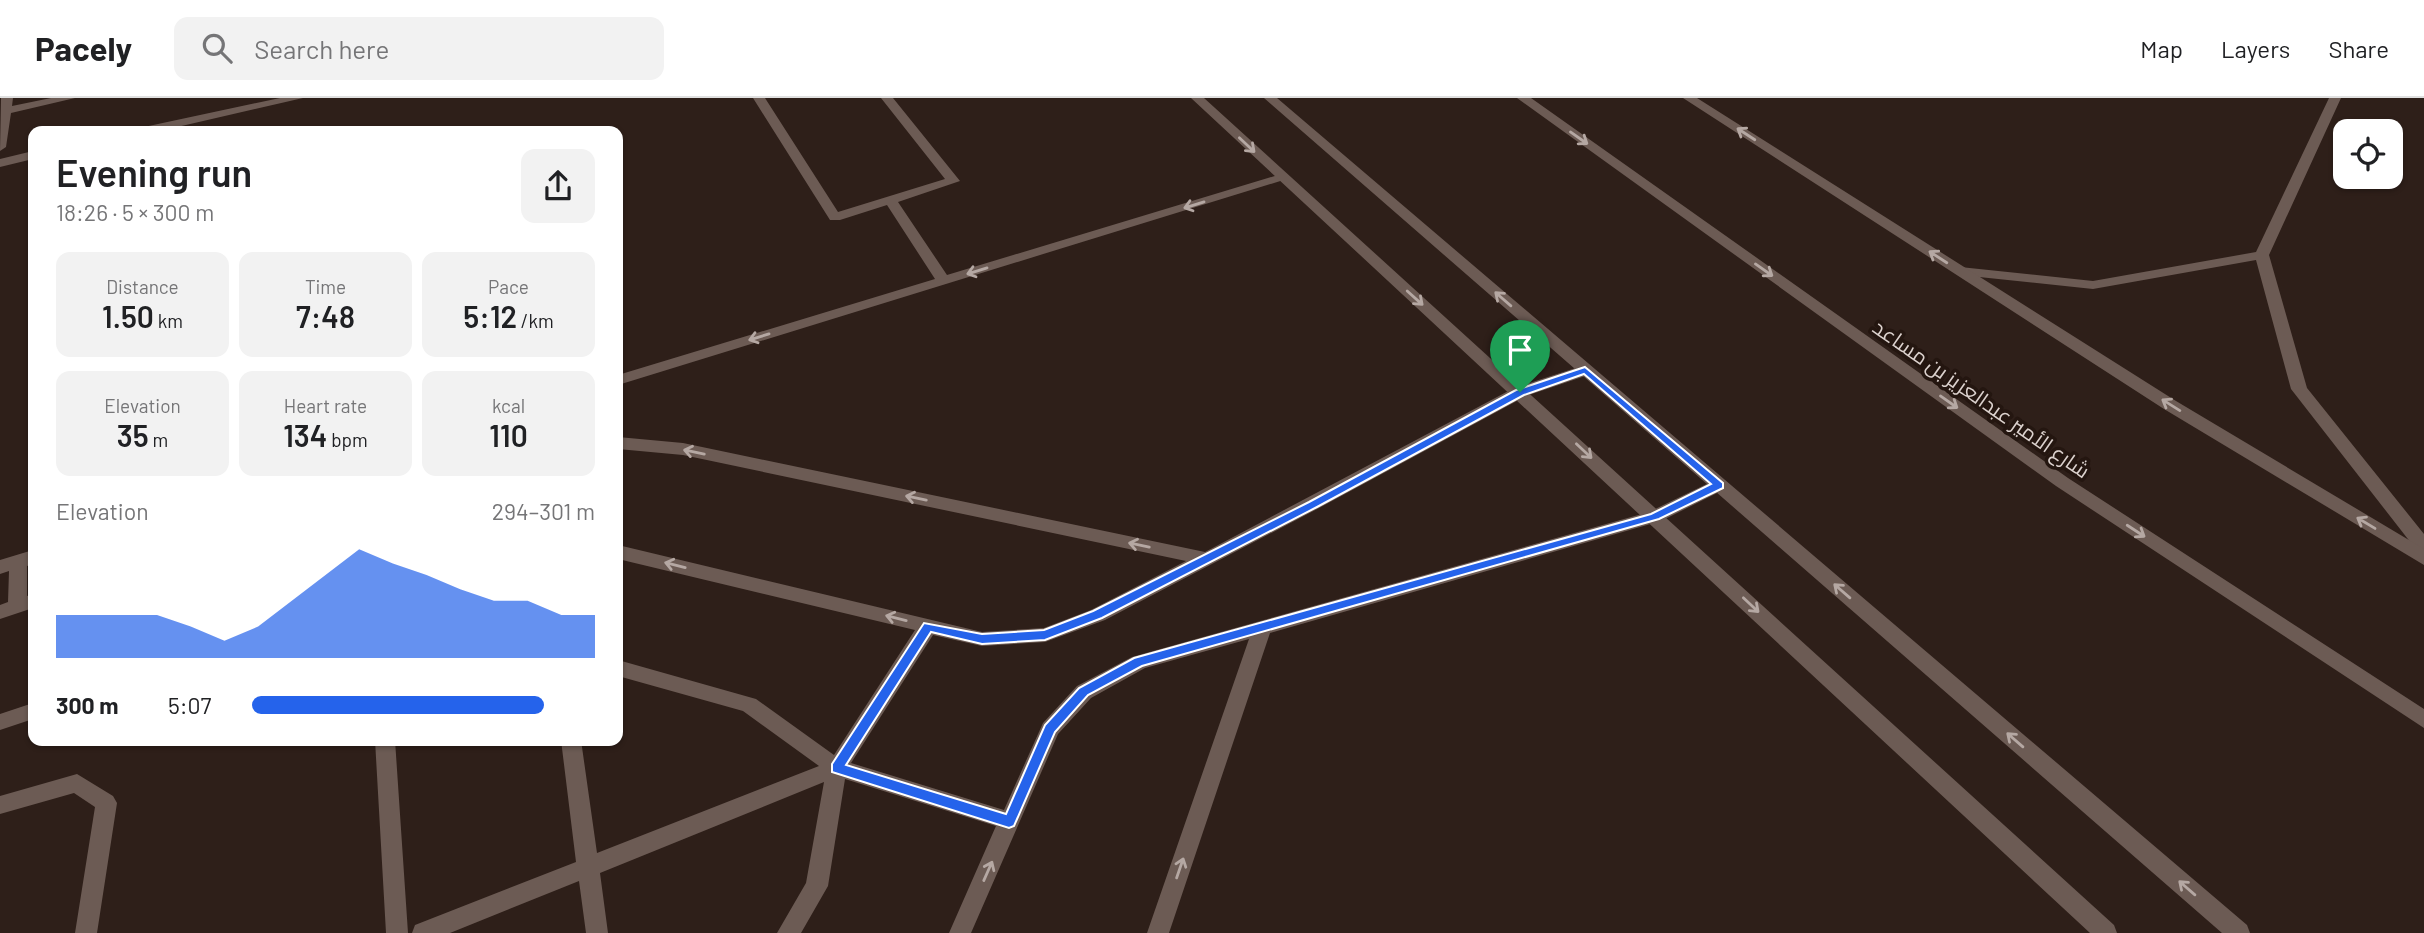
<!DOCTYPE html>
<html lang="en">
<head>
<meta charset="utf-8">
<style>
  :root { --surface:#fff; --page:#f2f2f2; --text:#202124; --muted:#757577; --line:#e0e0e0; --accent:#2563eb }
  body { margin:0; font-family:Barlow,Cairo,sans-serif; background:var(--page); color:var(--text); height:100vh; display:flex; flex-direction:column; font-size:26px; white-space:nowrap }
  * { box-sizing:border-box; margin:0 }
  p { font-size:23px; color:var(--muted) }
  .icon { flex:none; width:38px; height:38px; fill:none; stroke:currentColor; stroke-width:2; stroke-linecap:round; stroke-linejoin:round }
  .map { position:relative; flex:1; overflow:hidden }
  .details { position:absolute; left:28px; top:28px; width:595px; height:620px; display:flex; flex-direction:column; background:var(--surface); border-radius:14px; box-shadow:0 2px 5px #0004 }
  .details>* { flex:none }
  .tools { position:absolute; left:2333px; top:21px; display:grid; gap:14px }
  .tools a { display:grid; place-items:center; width:70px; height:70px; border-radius:14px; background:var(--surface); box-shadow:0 2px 5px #0004; font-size:35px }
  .pin { position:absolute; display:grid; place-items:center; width:60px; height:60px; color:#fff; margin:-72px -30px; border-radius:50% 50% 50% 0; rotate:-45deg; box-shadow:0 0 7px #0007 }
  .pin .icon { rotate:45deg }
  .round { display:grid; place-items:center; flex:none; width:74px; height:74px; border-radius:14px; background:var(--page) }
  .head { display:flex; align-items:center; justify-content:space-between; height:119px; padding:0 28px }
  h1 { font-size:38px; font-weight:600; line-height:52px }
  .stats { display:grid; grid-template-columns:repeat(3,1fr); gap:10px; height:119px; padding:7px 28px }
  .stats div { display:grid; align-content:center; border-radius:14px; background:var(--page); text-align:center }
  .stats b { font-size:30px; font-weight:600 }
  .stats small { font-size:19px; font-weight:400 }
  .stats p { font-size:19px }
  .chart { height:196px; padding:14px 28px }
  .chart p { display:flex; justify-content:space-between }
  .chart svg { width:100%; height:126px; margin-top:7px; fill:var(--accent); opacity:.7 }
  ul { padding:0 28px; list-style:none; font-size:23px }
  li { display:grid; grid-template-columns:112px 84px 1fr; align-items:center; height:52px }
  li i { height:18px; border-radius:9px; background:var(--accent) }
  header { display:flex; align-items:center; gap:42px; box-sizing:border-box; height:98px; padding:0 35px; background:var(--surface); border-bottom:2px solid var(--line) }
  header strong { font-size:33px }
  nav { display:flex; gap:38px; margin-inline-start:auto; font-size:24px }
  .search { width:490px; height:63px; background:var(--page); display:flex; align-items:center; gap:18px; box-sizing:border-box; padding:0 24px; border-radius:14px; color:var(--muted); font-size:26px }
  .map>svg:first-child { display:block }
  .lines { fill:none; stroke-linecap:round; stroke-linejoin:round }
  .service { fill:#6c5b54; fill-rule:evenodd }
  .minor { fill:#6c5b54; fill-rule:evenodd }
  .tertiary { fill:#6c5b54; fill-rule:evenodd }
  .oneway { stroke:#b5a8a3 }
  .route { fill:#2563eb; stroke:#fff; stroke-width:2; fill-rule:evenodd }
  .labels { text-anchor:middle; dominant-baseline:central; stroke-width:7; stroke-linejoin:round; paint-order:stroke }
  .street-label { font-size:21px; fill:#dcd2ce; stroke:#241610 }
</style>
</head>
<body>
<header>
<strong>Pacely</strong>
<div class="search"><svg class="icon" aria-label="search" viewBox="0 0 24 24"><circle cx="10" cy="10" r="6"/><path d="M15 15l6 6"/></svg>Search here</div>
<nav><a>Map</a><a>Layers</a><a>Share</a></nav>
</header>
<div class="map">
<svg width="2424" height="835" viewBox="0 0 2424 835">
  <rect width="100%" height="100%" fill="#2e1f19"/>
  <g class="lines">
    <!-- service -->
    <path class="service" d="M1,0H13L12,8L51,0H75L11,15L6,49L0,53Z
      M280,0H303L160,33H138L144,29Z
      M753,0H765L838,114L945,81L881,0H893L960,83L898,104L947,177L1278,77H1288L1290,80L618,287V277L935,181L887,107L840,122H830Z
      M33,53V61L0,69V61Z
      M1585,267L1593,272L1591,276L1526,298L1319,410L1105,522L1045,544L982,548L933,537L851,665L1004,712L1043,625L1077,588L1132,559L1649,414L1713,383H1725L1728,387L1725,391L1661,423L1270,535L1169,835H1147L1249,541L1145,570L1091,600L1058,636L971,835H949L996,728L845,681L828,788L801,835H777L806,785L824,684L600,775L608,835H586L579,783L450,835H412L415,827L576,764L561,642H581L597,755L819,668L743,613L618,578V562L756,601L834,657L915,532L618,461V447L982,534L1044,530L1091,512L1186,463L683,357L618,351V339L683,345L1205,454L1514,290Z
      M33,452V466L27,468V498L33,496V510L0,521V507L8,504L9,473L0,476V462Z
      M33,605V621L0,632V616Z
      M375,642H395L408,835H386Z
      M77,676L113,698L117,705L97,835H75L95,709L74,695L0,716V698Z"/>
    <!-- minor -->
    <path class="minor" d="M1191,0H1204L2114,827L2117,835H2090Z
      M1264,0H1277L2247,827L2250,835H2222Z
      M2329,0H2341L2269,157L2307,290L2424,436V456L2418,454L2291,291L2256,162L2093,191L1960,177L1953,173L1960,169L2093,183L2256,154Z"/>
    <!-- tertiary -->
    <path class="tertiary" d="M1517,0H1531L2068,380L2424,611V630L2056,388Z
      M1683,0H1697L2176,303L2424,451V467L2164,311Z"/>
  </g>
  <!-- one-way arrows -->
  <defs><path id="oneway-shaft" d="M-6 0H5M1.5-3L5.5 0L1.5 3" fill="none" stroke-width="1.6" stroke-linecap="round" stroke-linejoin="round" transform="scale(1.75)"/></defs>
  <g class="oneway">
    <use href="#oneway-shaft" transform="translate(1746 36) rotate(-147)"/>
    <use href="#oneway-shaft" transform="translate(1579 40) rotate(35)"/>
    <use href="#oneway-shaft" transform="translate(1247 47) rotate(43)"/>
    <use href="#oneway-shaft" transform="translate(1194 107) rotate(163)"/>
    <use href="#oneway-shaft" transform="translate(1938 159) rotate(-147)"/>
    <use href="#oneway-shaft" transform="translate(1764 172) rotate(35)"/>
    <use href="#oneway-shaft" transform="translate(977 173) rotate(163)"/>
    <use href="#oneway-shaft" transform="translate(1415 200) rotate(42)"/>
    <use href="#oneway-shaft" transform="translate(1503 201) rotate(-139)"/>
    <use href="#oneway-shaft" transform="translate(759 239) rotate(163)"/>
    <use href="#oneway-shaft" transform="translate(1949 304) rotate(35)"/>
    <use href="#oneway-shaft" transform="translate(2171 307) rotate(-148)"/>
    <use href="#oneway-shaft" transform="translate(1584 353) rotate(43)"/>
    <use href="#oneway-shaft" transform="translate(694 354) rotate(-168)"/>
    <use href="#oneway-shaft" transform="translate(916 400) rotate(-168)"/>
    <use href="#oneway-shaft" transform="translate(2366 425) rotate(-149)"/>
    <use href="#oneway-shaft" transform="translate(2136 433) rotate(33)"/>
    <use href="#oneway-shaft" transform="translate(1139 447) rotate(-168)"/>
    <use href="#oneway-shaft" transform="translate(675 467) rotate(-166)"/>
    <use href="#oneway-shaft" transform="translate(1842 493) rotate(-139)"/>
    <use href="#oneway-shaft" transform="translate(1751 507) rotate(43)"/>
    <use href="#oneway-shaft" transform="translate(896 520) rotate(-166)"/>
    <use href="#oneway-shaft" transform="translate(2015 642) rotate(-139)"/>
    <use href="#oneway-shaft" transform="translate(1180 770) rotate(-71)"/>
    <use href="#oneway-shaft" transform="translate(988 773) rotate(-66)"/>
    <use href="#oneway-shaft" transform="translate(2187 790) rotate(-139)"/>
  </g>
  <!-- route -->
  <path class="route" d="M1585,269L1723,385V390L1659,421L1142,568L1088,597L1055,634L1014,728L1009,730L832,674V666L924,525L982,536L1044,532L1093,513L1309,404L1516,292ZM1584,276L1711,386L1651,416L1134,560L1079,590L1045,627L1006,716L846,667L931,534L982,546L1045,542L1102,520L1317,409L1524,297Z"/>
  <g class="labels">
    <!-- street labels -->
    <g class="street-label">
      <text transform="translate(1982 300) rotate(35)">شارع الأمير عبدالعزيز بن مساعد</text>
    </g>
  </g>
</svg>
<div class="tools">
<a><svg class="icon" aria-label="locate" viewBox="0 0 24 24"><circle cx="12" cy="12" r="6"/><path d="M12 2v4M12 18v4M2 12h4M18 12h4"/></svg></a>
</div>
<div class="pin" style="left:1520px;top:294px;background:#1e9e55"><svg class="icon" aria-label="arrive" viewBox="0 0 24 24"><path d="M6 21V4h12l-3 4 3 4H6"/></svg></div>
<section class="details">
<div class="head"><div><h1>Evening run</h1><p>18:26 · 5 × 300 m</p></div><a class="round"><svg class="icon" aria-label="share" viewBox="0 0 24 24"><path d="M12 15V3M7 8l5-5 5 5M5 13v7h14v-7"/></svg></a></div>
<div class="stats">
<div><p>Distance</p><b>1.50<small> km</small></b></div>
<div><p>Time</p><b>7:48</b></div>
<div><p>Pace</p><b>5:12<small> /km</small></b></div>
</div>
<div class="stats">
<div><p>Elevation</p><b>35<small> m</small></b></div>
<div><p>Heart rate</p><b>134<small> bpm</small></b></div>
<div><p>kcal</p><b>110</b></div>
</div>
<div class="chart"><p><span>Elevation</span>294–301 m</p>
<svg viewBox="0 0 160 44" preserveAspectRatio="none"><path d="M0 44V29L10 29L20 29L30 29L40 33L50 38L60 33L70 24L80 15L90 6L100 11L110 15L120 20L130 24L140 24L150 29L160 29V44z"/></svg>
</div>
<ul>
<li><b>300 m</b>5:07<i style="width:85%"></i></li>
</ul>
</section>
</div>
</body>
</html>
